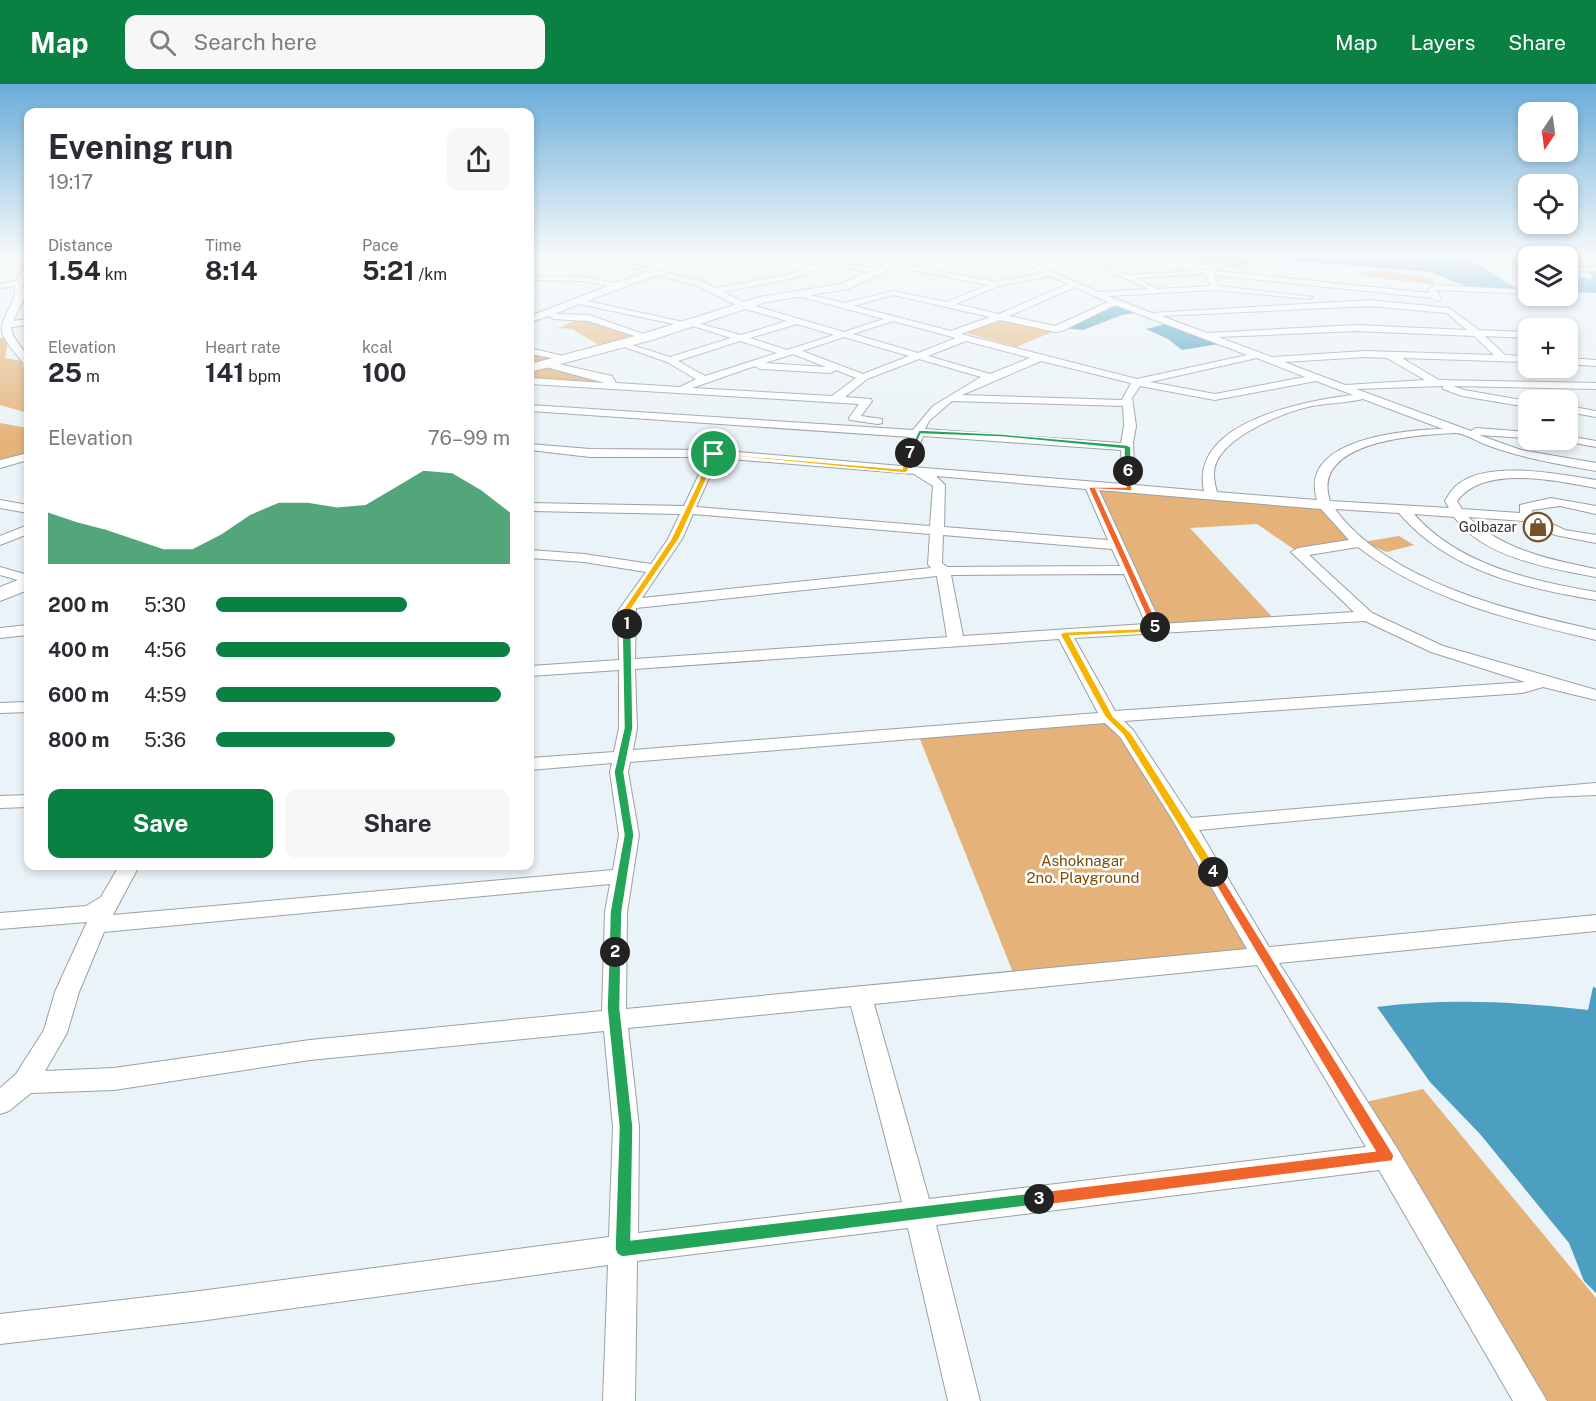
<!DOCTYPE html>
<html lang="en">
<head>
<meta charset="utf-8">
<style>
  :root { --surface:#fff; --page:#f7f7f7; --text:#2b2b33; --muted:#7c7c81; --accent:#0b8043 }
  body { margin:0; font-family:"Public Sans",sans-serif; background:var(--page); color:var(--text); height:100vh; display:flex; flex-direction:column; font-size:22px; white-space:nowrap }
  * { box-sizing:border-box; margin:0 }
  p { font-size:20px; color:var(--muted) }
  .icon { flex:none; width:33px; height:33px; fill:none; stroke:currentColor; stroke-width:2; stroke-linecap:round; stroke-linejoin:round }
  .map { position:relative; flex:1; overflow:hidden }
  .panel { position:absolute; left:24px; top:24px; width:510px; height:762px; display:flex; flex-direction:column; background:var(--surface); border-radius:12px; box-shadow:0 3px 9px #0003 }
  .panel>* { flex:none }
  .needle { width:39px; rotate:193deg }
  .buttons { position:absolute; left:1518px; top:18px; display:grid; gap:12px }
  .buttons a { display:grid; place-items:center; width:60px; height:60px; border-radius:12px; background:var(--surface); box-shadow:0 3px 9px #0003; font-size:30px }
  .pin { position:absolute; display:grid; place-items:center; width:51px; height:51px; color:#fff; margin:-26px; border:3px solid #fff; border-radius:50%; box-shadow:0 2px 6px #0007 }
  .km { position:absolute; width:30px; height:30px; margin:-15px; border-radius:50%; background:#222; color:#fff; font-size:16px; line-height:30px; text-align:center }
  .round { display:grid; place-items:center; flex:none; width:63px; height:63px; border-radius:12px; background:var(--page) }
  .overview { display:flex; align-items:center; justify-content:space-between; height:102px; padding:0 24px }
  h1 { font-size:33px; font-weight:700; line-height:45px }
  .stats { display:grid; grid-template-columns:repeat(3,1fr); gap:9px; height:102px; padding:6px 24px }
  .stats div { display:grid; align-content:center }
  .stats b { font-size:26px; font-weight:700 }
  .stats small { font-size:16px; font-weight:400 }
  .stats p { font-size:16px }
  .chart { height:168px; padding:12px 24px }
  .chart p { display:flex; justify-content:space-between }
  .chart svg { width:100%; height:108px; margin-top:6px; fill:var(--accent); opacity:.7 }
  .primary-button { display:flex; gap:12px; margin-top:auto; padding:12px 24px }
  .primary-button a { flex:1; height:69px; border-radius:12px; background:var(--accent); color:#fff; font-size:24px; font-weight:700; line-height:69px; text-align:center }
  .primary-button a+a { background:var(--page); color:var(--text) }
  ul { padding:0 24px; list-style:none; font-size:20px }
  li { display:grid; grid-template-columns:96px 72px 1fr; align-items:center; height:45px }
  li i { height:15px; border-radius:8px; background:var(--accent) }
  header { display:flex; align-items:center; gap:36px; box-sizing:border-box; height:84px; padding:0 30px; background:var(--accent); color:#fff }
  header strong { font-size:28px }
  nav { display:flex; gap:33px; margin-inline-start:auto; font-size:21px }
  .search { width:420px; height:54px; background:var(--page); display:flex; align-items:center; gap:15px; box-sizing:border-box; padding:0 21px; border-radius:12px; color:var(--muted); font-size:22px }
  .map>svg:first-child { display:block }
  .green { fill:#e5b37a }
  .water { fill:#4c9fc1 }
  .lines { fill:none; stroke-linecap:round; stroke-linejoin:round }
  .street-casing { stroke:#99a1a5; stroke-width:2 }
  .secondary-casing { stroke:#99a1a5; stroke-width:2 }
  .street { fill:#fff; fill-rule:evenodd }
  .secondary { fill:#fff; fill-rule:evenodd }
  .split-1 { fill:#f5b400; stroke:#fff; stroke-width:1.5 }
  .split-2 { fill:#22a559; stroke:#fff; stroke-width:1.5 }
  .split-3 { fill:#22a559; stroke:#fff; stroke-width:1.5 }
  .split-4 { fill:#f0652b; stroke:#fff; stroke-width:1.5 }
  .split-5 { fill:#f5b400; stroke:#fff; stroke-width:1.5 }
  .split-6 { fill:#f0652b; stroke:#fff; stroke-width:1.5 }
  .split-7 { fill:#22a559; stroke:#fff; stroke-width:1.5 }
  .split-8 { fill:#f5b400; stroke:#fff; stroke-width:1.5 }
  .labels { text-anchor:middle; dominant-baseline:central; stroke-width:5; stroke-linejoin:round; paint-order:stroke }
  .far-poi-label { font-size:14px; fill:#303335; stroke:#fff; text-anchor:end }
  .park-label { font-size:15px; fill:#7b4c00; stroke:#fff }
</style>
</head>
<body>
<header>
<strong>Map</strong>
<div class="search"><svg class="icon" aria-label="search" viewBox="0 0 24 24"><circle cx="10" cy="10" r="6"/><path d="M15 15l6 6"/></svg>Search here</div>
<nav><a>Map</a><a>Layers</a><a>Share</a></nav>
</header>
<div class="map">
<svg width="1596" height="1317" viewBox="0 0 1596 1317">
  <rect width="100%" height="100%" fill="#eaf3f7"/>
  <!-- green -->
  <path class="green" d="M1193,173H1262L1258,183L1192,178Z
    M1376,186L1429,193L1437,201L1361,192V188Z
    M996,233L1055,247L1016,263L959,247Z
    M582,234L647,253L604,264L572,245L558,244Z
    M9,253L5,274L21,277L28,293V329L0,321V254Z
    M530,267L566,274L543,280L605,294L609,301L530,296Z
    M0,339L28,344V370L0,379Z
    M1091,403L1325,421L1360,459L1298,468L1257,440L1190,444L1274,535L1162,541Z
    M1399,452L1414,461L1387,468L1363,458Z
    M1109,633L1264,874L1016,896L917,648Z
    M1423,1005L1596,1214V1317H1548L1366,1018Z"/>
  <!-- water -->
  <path class="water" d="M1273,173C1334,173 1406,167 1466,177C1484,181 1502,195 1518,206L1468,203L1430,188L1273,175Z
    M1581,186H1596V209L1568,208V191L1590,195L1594,191Z
    M1117,222L1141,228L1122,231L1083,246L1063,244Z
    M1166,240L1219,260L1182,266L1168,255L1146,245Z
    M1593,903L1596,904V1209L1584,1197L1569,1159L1480,1050L1430,998L1377,923C1448,914 1517,918 1588,926Z"/>
  <g class="lines">
    <!-- street casing -->
    <g class="street-casing">
      <path id="street" d="M539,173H547L530,185V180Z
        M590,173H600L702,197L716,204L790,190L819,179L790,173L882,185L879,189L828,181L795,194L723,208L748,220L844,248L884,235L794,211V207L844,219L893,207L947,218L988,201L890,182L893,178L996,198L1043,189L1009,173H1018L1099,208L1149,205L1077,173H1085L1128,191L1207,186L1430,209L1428,206L1434,201L1528,206V210L1436,206L1441,215L1437,217L1432,214L1213,191L1219,202L1313,213L1309,215L1216,206L1108,212L1152,229L1370,216L1449,224L1479,246L1528,248V254L1485,252L1505,271L1528,272V278L1402,274L1439,296L1596,299V305L1453,302L1464,306L1528,317V323L1462,312L1443,305V302L1356,305L1471,347L1476,344L1528,348V354L1479,351L1521,366L1596,379V387C1558,380 1521,374 1484,360C1477,357 1462,348 1454,349C1416,351 1310,357 1330,417L1449,424L1445,417C1448,412 1451,406 1456,402C1485,375 1560,390 1596,396V404C1557,397 1484,380 1457,417L1462,425L1520,429V421L1551,414L1596,422V430L1560,422L1532,426L1533,431L1565,446L1596,451V459L1555,451L1524,437L1468,433C1503,466 1551,476 1596,485V493C1549,484 1484,474 1454,433L1414,430C1458,481 1532,497 1596,508V516C1524,504 1448,487 1399,429L1335,425C1388,498 1513,528 1596,546V556C1514,537 1426,516 1358,463L1309,471L1372,529L1443,562L1596,606V616L1543,603L1522,609L1124,637L1133,646L1191,734L1596,699V711L1549,713L1199,746L1269,863L1596,831V847L1279,879L1397,1064L1547,1317H1513L1379,1086L936,1141L980,1317H948L908,1144L637,1177L635,1317H603L608,1181L200,1237L0,1260V1230L200,1207L609,1153L613,1043L604,947L310,976L114,1006L31,1009L9,1027L0,1030V1004L16,990L44,946L55,908L87,838L0,845V829L86,822L101,813L119,782H139L113,831L613,786L619,751L610,688L612,679L530,686V674L614,668L619,644V586L530,592V582L619,576L618,527L646,488L584,478L530,474V466L584,470L651,480L668,455L680,430L530,427V419L684,422L707,373H590L530,366V360L590,365L714,366L901,382L910,353L530,327V321L913,346L933,322L981,293L919,275L867,295L845,313L871,315L872,317L861,332L882,335V339L878,340L850,336L849,334L859,320L530,300V294L605,299L542,282V278L545,277L612,292L616,299L680,303L696,295L667,278L619,261V257L670,273L731,254L690,241V237L741,251L787,237L742,224L696,201L656,191L587,217L688,239V243L579,220L555,230L589,231L652,253L644,255L588,237L553,235L549,232L530,238V232L608,202L584,197L530,196V192L584,193L616,199L647,188ZM1204,190L1211,202L1157,205L1136,194ZM1051,192L1068,200L999,230L956,220L998,202ZM1075,203L1108,218L1055,242L1009,232ZM893,211L990,233L951,247L854,222ZM1115,221L1247,271L1137,295L961,250L1000,236L1055,248L1062,247ZM1370,222L1447,229L1467,246L1356,241L1207,249L1161,232ZM893,237L956,254L918,269L853,250ZM797,240L834,251L787,266L750,254ZM1356,247L1474,252L1494,271L1366,267L1272,273L1218,253ZM844,253L909,272L863,290L802,267ZM740,257L777,269L705,292L678,277ZM966,257L1030,274L990,290L928,272ZM793,270L826,283L765,279ZM1366,273L1387,274L1425,296L1345,301L1284,278ZM1257,274L1305,293L1215,310L1150,298ZM1041,277L1131,299L1122,316L962,311ZM755,282L760,285L831,289L836,286L856,294L832,312L692,304ZM1316,297L1353,311C1304,317 1189,338 1204,407L1135,401L1133,359L1136,342L1132,314L1140,302L1215,316ZM1363,315L1443,345C1403,346 1298,355 1317,416L1217,408C1214,397 1212,387 1217,377C1230,350 1284,328 1312,322C1329,319 1346,319 1363,315ZM952,317L1123,322L1124,342L1121,359L925,345L929,337ZM923,352L1121,366L1123,400L912,383ZM718,374L914,390L933,402L930,442L696,423ZM936,392L1086,405L1108,456L944,443L945,401ZM1099,406L1321,425L1349,456L1298,464L1291,468L1354,528L1161,540ZM693,430L930,450L928,480L931,484L642,514L682,455ZM943,451L1112,465L1120,482L947,483L942,479ZM1124,490L1146,540L963,552L951,491ZM937,492L947,553L635,575L636,524ZM1365,537L1431,568L1525,598L1115,627L1074,554ZM1059,555L1098,629L633,666L637,644L635,585ZM1105,639L1120,653L1172,735L1247,865L626,925L627,828L639,751L628,688L630,678ZM610,800L605,828L602,927L310,956L114,984L45,987L67,949L79,908L104,848ZM1257,881L1366,1063L929,1115L874,920ZM851,922L902,1118L638,1149L639,1043L628,944Z
        M714,173H729L717,176Z
        M960,173H975L993,177L989,179Z
        M1250,173L1260,175L1258,184L1228,182L1252,180Z
        M1512,173H1521L1522,180L1528,186V192L1515,183Z
        M28,175V179L0,183V179Z
        M25,182H28L25,196H28V200L23,201L25,213L13,237L28,235V241L11,243C12,259 30,266 28,282L25,281C18,272 5,259 2,248C0,232 18,219 15,202L0,204V200L16,197Z
        M1596,183V187L1568,188V184Z
        M530,264L567,273L562,276L530,270Z
        M1568,274L1596,276V282L1568,280Z
        M1568,322L1596,327V333L1568,328Z
        M1568,352L1596,357V363L1564,357L1563,356H1568Z
        M28,369V376L0,384V376Z
        M0,416L28,421V429L0,424Z
        M28,441V450L0,461V452Z
        M0,483L28,491V499L0,491Z
        M28,541V551L0,554V544Z
        M28,618V628L0,629V619Z
        M28,711V723L0,724V712Z"/>
    </g>
    <!-- secondary casing -->
    <g class="secondary-casing">
      <path id="secondary" d="M909,173H925L897,182L848,205L766,218L652,256L530,288V280L642,250L760,213L841,200L889,178Z
        M28,492V506L0,517V503Z"/>
    </g>
    <!-- street -->
    <use href="#street" class="street"/>
    <!-- secondary -->
    <use href="#secondary" class="secondary"/>
  </g>
  <!-- sky -->
  <linearGradient id="sky" x2="0" y2="1"><stop stop-color="#69acd8"/><stop offset="0.48" stop-color="#f6fafb"/><stop offset="1" stop-color="#f6fafb" stop-opacity="0"/></linearGradient>
  <rect width="1596" height="357" fill="url(#sky)"/>
  <!-- split-1 -->
  <path class="split-1" d="M712,369L718,370L679,455L630,527L631,540L624,542L622,527L671,455Z"/>
  <!-- split-2 -->
  <path class="split-2" d="M627,537L631,540L633,644L624,688L634,751L622,828L621,868L615,873L609,868L610,828L624,751L614,688L624,644L622,540Z"/>
  <!-- split-3 -->
  <path class="split-3" d="M615,864L621,868L620,924L633,1043L631,1156L1039,1108L1044,1110L1046,1115L1044,1120L622,1173L617,1170L615,1165L619,1043L607,924L609,868Z"/>
  <!-- split-4 -->
  <path class="split-4" d="M1213,784L1217,785L1392,1068L1394,1072L1392,1077L1039,1122L1034,1120L1031,1115L1034,1110L1039,1108L1375,1067L1208,788Z"/>
  <!-- split-5 -->
  <path class="split-5" d="M1152,542H1158L1159,548L1070,552L1113,632L1132,650L1217,785L1219,788L1213,792L1209,791L1123,651L1105,633L1060,550L1064,548L1151,544Z"/>
  <!-- split-6 -->
  <path class="split-6" d="M1125,386L1131,387L1132,407L1096,405L1159,543L1155,546L1151,543L1088,403H1126Z"/>
  <!-- split-7 -->
  <path class="split-7" d="M919,346L1002,350L1127,361L1131,363V387H1124V365L1002,353L921,350L913,369L908,370Z"/>
  <!-- split-8 -->
  <path class="split-8" d="M910,367L913,369L908,387L905,389L711,370L714,369L902,385L907,369Z"/>
  <!-- icons -->
  <defs>
    <g id="shop-ring" transform="scale(1.5)"><circle r="9.5" fill="#fff" stroke="#74532a" stroke-width="1.5"/><path d="M-5-2.5h2.3a2.7 3.5 0 0 1 5.4 0H5L5.5 6h-11ZM-1.5-2.5h3a1.5 2.3 0 0 0-3 0Z" fill="#74532a"/></g>
  </defs>
  <g fill-rule="evenodd">
    <use href="#shop-ring" x="1538" y="443"/>
  </g>
  <g class="labels">
    <!-- far-poi labels -->
    <g class="far-poi-label">
      <text x="1517" y="443">Golbazar</text>
    </g>
    <!-- park labels -->
    <g class="park-label">
      <text x="1083" y="776">Ashoknagar<tspan x="1083" dy="17">2no. Playground</tspan></text>
    </g>
  </g>
</svg>
<div class="buttons">
<a><svg class="needle" viewBox="-14 -14 28 28"><path d="M0-13l5 13h-10z" fill="#e53935"/><path d="M0 13l5-13h-10z" fill="#7c7c81"/></svg></a>
<a><svg class="icon" aria-label="locate" viewBox="0 0 24 24"><circle cx="12" cy="12" r="6"/><path d="M12 2v4M12 18v4M2 12h4M18 12h4"/></svg></a>
<a><svg class="icon" aria-label="layers" viewBox="0 0 24 24"><path d="M12 4l9 5-9 5-9-5zM3 14l9 5 9-5"/></svg></a>
<a>+</a>
<a>−</a>
</div>
<div class="pin" style="left:714px;top:370px;background:#1e9e55"><svg class="icon" aria-label="arrive" viewBox="0 0 24 24"><path d="M6 21V4h12l-3 4 3 4H6"/></svg></div>
<b class="km" style="left:627px;top:540px">1</b>
<b class="km" style="left:615px;top:868px">2</b>
<b class="km" style="left:1039px;top:1115px">3</b>
<b class="km" style="left:1213px;top:788px">4</b>
<b class="km" style="left:1155px;top:543px">5</b>
<b class="km" style="left:1128px;top:387px">6</b>
<b class="km" style="left:910px;top:369px">7</b>
<section class="panel">
<div class="overview"><div><h1>Evening run</h1><p>19:17</p></div><a class="round"><svg class="icon" aria-label="share" viewBox="0 0 24 24"><path d="M12 15V3M7 8l5-5 5 5M5 13v7h14v-7"/></svg></a></div>
<div class="stats">
<div><p>Distance</p><b>1.54<small> km</small></b></div>
<div><p>Time</p><b>8:14</b></div>
<div><p>Pace</p><b>5:21<small> /km</small></b></div>
</div>
<div class="stats">
<div><p>Elevation</p><b>25<small> m</small></b></div>
<div><p>Heart rate</p><b>141<small> bpm</small></b></div>
<div><p>kcal</p><b>100</b></div>
</div>
<div class="chart"><p><span>Elevation</span>76–99 m</p>
<svg viewBox="0 0 160 44" preserveAspectRatio="none"><path d="M0 44V23L10 27L20 30L30 34L40 38L50 38L60 32L70 24L80 19L90 19L100 21L110 20L120 13L130 6L140 7L150 14L160 23V44z"/></svg>
</div>
<ul>
<li><b>200 m</b>5:30<i style="width:65%"></i></li>
<li><b>400 m</b>4:56<i style="width:100%"></i></li>
<li><b>600 m</b>4:59<i style="width:97%"></i></li>
<li><b>800 m</b>5:36<i style="width:61%"></i></li>
</ul>
<div class="primary-button"><a>Save</a><a>Share</a></div>
</section>
</div>
</body>
</html>
